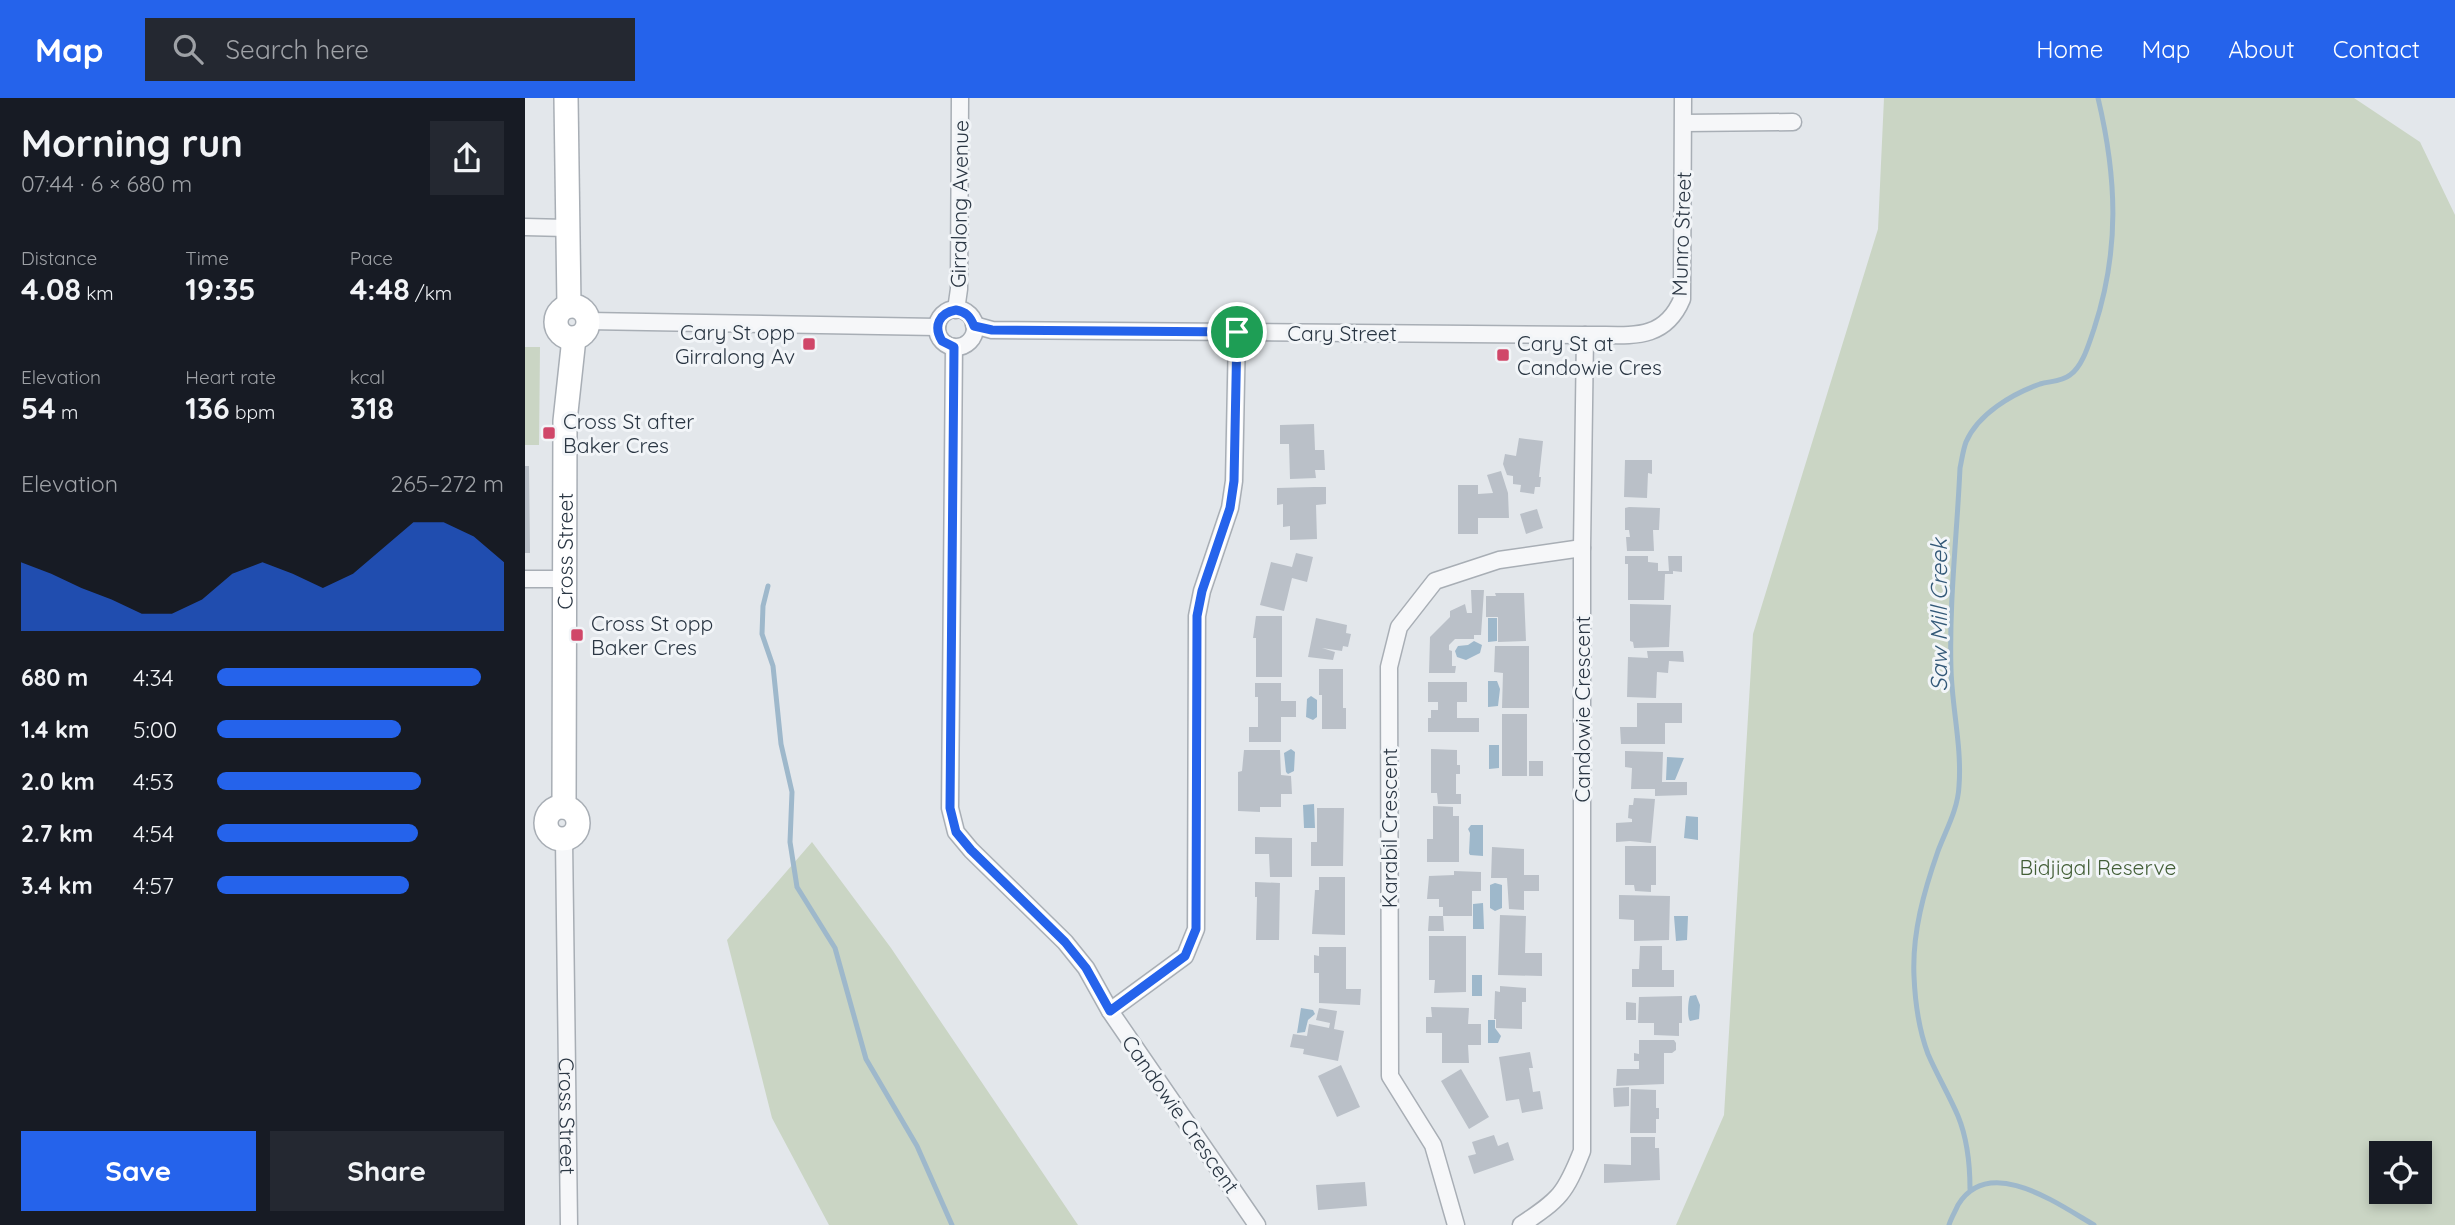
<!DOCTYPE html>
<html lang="en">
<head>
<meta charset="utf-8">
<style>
  :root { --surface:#171b24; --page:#242831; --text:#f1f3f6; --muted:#9ea1a6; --accent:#2563eb }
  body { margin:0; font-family:Quicksand,sans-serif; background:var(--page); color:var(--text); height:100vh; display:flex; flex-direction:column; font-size:26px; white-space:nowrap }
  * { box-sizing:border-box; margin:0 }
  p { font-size:23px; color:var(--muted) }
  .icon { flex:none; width:38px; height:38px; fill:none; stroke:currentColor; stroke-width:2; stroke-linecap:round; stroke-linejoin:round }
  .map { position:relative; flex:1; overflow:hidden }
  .side { display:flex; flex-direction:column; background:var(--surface); width:525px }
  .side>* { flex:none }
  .controls { position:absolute; left:1844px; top:1043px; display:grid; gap:14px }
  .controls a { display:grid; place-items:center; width:63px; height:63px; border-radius:0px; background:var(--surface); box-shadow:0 4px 10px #0003; font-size:35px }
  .pin { position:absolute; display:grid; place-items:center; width:60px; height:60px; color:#fff; margin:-30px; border:4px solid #fff; border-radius:50%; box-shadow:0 2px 7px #0007 }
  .round { display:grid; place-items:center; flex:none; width:74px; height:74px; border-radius:0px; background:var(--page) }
  .head { display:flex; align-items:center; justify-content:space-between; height:119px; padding:0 21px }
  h1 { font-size:38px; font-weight:700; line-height:52px }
  .metrics { display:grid; grid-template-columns:repeat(3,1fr); gap:10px; height:119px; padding:7px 21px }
  .metrics div { display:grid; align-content:center }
  .metrics b { font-size:30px; font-weight:700 }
  .metrics small { font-size:19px; font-weight:400 }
  .metrics p { font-size:19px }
  .chart { height:196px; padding:14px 21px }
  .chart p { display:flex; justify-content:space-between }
  .chart svg { width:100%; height:126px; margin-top:7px; fill:var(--accent); opacity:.7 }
  .primary-button { display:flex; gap:14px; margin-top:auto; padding:14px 21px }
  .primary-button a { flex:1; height:80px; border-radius:0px; background:var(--accent); color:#fff; font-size:28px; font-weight:700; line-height:80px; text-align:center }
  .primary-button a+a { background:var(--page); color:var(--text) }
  ul { padding:0 21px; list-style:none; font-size:23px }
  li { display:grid; grid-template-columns:112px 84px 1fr; align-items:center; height:52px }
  li i { height:18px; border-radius:9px; background:var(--accent) }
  header { display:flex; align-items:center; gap:42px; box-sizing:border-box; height:98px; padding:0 35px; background:var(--accent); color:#fff }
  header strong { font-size:33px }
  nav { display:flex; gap:38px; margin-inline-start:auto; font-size:24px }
  .search { width:490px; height:63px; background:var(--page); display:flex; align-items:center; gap:18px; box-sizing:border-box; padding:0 24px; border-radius:0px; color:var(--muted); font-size:26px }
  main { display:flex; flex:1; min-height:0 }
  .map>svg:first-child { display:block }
  .green { fill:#cad5c4; fill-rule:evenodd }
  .water { fill:#9eb8cb }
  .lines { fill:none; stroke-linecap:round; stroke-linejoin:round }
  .stream { stroke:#9eb8cb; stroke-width:5 }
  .building { fill:#bac0c8 }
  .street-casing { stroke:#a8aeb5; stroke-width:19 }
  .secondary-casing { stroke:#a8aeb5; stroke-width:26 }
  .street { stroke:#f6f7f9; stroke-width:16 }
  .secondary { stroke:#fff; stroke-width:23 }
  .route-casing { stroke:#fff; stroke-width:14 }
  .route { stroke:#2563eb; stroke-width:9 }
  .poi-dot { fill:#d04769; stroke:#f2f5f8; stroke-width:2.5 }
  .labels { text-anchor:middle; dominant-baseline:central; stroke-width:6; stroke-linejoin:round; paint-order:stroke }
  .street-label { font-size:21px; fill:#2a3643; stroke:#f2f5f8 }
  .poi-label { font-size:21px; fill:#2a3643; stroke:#f2f5f8; text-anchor:start }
  .park-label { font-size:21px; fill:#435f37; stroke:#f2f5f8 }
  .water-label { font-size:23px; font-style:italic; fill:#335978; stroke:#f2f5f8 }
</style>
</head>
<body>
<header>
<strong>Map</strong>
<div class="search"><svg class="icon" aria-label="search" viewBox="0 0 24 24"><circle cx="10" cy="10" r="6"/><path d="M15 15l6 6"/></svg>Search here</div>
<nav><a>Home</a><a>Map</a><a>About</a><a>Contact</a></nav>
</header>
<main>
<section class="side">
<div class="head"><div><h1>Morning run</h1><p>07:44 · 6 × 680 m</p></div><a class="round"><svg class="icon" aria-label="share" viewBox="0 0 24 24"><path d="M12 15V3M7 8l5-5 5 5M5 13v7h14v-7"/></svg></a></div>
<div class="metrics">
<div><p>Distance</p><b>4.08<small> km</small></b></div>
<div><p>Time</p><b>19:35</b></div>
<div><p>Pace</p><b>4:48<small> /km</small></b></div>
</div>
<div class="metrics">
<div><p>Elevation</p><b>54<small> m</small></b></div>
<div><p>Heart rate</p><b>136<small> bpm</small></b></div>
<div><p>kcal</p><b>318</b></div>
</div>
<div class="chart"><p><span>Elevation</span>265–272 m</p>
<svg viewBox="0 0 160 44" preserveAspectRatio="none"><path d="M0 44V20L10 24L20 29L30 33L40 38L50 38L60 33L70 24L80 20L90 24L100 29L110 24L120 15L130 6L140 6L150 11L160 20V44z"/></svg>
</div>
<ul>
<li><b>680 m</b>4:34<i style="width:92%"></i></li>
<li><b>1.4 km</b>5:00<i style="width:64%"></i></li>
<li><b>2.0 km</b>4:53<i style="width:71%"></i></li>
<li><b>2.7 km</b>4:54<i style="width:70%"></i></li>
<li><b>3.4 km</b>4:57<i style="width:67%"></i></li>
</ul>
<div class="primary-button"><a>Save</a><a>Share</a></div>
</section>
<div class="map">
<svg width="1930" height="1127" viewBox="0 0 1930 1127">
  <rect width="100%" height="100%" fill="#e3e7eb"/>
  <!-- green -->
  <path class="green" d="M1359,0H1829L1895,44L1930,117V1127H1151L1199,1017L1228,536L1353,131ZM1857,1055H1895V1094H1857Z
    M0,249H15L14,347H0Z
    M287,744L366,850L553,1127H304L247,1020L202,842Z"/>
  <!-- water -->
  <path class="water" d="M963,520H972V543L963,544Z
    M949,543L957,547L955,555L941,562L932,559L930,553L933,548L943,547Z
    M963,583H972L975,591L973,608L963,609Z
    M786,598L792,602V619L788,622L781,619L782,601Z
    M964,647H974V670L964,671Z
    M766,651L770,654L769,673L763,676L761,674L759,655Z
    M1142,659L1159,660L1150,682H1141Z
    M789,706L790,730H779L778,707Z
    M1161,718L1173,719V742L1159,740Z
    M946,727H958V758L945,757L944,755L945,735L943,731Z
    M970,785L977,787V810L970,813L965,810V787Z
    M958,805L959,831H948V806Z
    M1149,818H1163L1162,842L1151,843Z
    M947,877H957V898H947Z
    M1171,897L1175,907L1174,921L1165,923C1162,919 1163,903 1165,898Z
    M776,910L788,912L790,916L783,922L780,934L772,935Z
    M963,922H970V930L976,938L973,945H963Z"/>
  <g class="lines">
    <!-- stream -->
    <path class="stream" d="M243,488L238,508L237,536L248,568L256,646L267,694L265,744L272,789L310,850L341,961L392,1048L427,1127
      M1445,1091C1445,1067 1442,1040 1433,1018C1424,997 1412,977 1403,956C1394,932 1390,903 1389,878C1387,835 1399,793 1413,753C1421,732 1433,711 1434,688C1437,649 1427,610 1426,571C1424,504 1432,437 1435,370C1437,361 1438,352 1441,344C1453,316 1487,296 1515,286C1525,283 1536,284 1545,277C1558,268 1564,245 1569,231C1595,152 1592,80 1573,0
      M1424,1127C1426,1120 1430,1114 1433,1107C1464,1056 1533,1106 1569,1127"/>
  </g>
  <!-- building -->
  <path class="building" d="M789,326L790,352H799L800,372H790L791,380L765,381L764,346H755V327Z
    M994,340L1018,343L1014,379H1016L1015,389H1010L1009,396L995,394L996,387L988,386V378L982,377L978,366L980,356L991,358Z
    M1100,362H1127V376L1123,375L1122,400L1099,399Z
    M0,368H4L5,455H0Z
    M976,373L983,395L984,420H953V436H933V387H953V396L968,395L962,377Z
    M789,389H801V406L791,407L792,441L765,442V428L758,429V406L752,407V390Z
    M1104,409L1135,410L1134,432H1128L1129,453H1102L1101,439H1105L1104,432H1100V410Z
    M1012,411L1018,430L1001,436L995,416Z
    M771,455L788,459L782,484L767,480L759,513L735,507L746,464L767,469Z
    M1100,458H1123V464L1133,465V473H1144L1143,458H1157V474L1148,473V476H1140L1139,502H1103V466H1100Z
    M946,492H959L956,537H949V541H930L924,547V552L927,553V568H931L930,575H904L905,539L925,519V513L940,506L942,515H947Z
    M970,495H999L1001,543L973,544V519H961V498H971Z
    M1105,506L1146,507L1144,549L1109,550L1108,544L1105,543Z
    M731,518H757V579H731V540H728Z
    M791,520L822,527L821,535L826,536L823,549L818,548L817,553L797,550L810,554L808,562L783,559Z
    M970,548H1004V610H977L978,575L969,574Z
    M1122,553H1158L1159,564L1144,563L1143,575L1132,574L1131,600L1102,599L1103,559L1123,560Z
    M794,571H818V610H821V631H797V597H794Z
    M903,584H942V604H932V620H954V634H903V620H906V612H913V604H903Z
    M730,585H756V603H771V619H756V644H724V629H733V599H730Z
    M1112,605H1157V625H1140V646H1096L1095,629H1112Z
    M977,616H1002V678H977Z
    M906,651L932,652V667H935V676H931V696H936V706H913L912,695H906Z
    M719,652H755L756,677L766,678L767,696H756V709H735V714L713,713V674L717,673Z
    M1100,653L1138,654L1137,684H1162V697L1130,698V691H1106L1107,670L1100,669Z
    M1004,663H1018V678H1004Z
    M1109,700L1130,701L1126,745L1105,743L1091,744V725L1107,724V721L1103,720L1104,707H1108Z
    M908,708L928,709V718H934V764H902V741H908Z
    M792,710H819L818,768H786V744H792Z
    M730,739L767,740V779H745L744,756H730Z
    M1100,748H1131V787H1126V794L1110,793L1109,787H1100Z
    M967,749L999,751V777H1014V793H999V812L984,811L982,780H966Z
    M929,773L956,774V793H947V818H918V809H914V801H902L904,778L929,777Z
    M794,779H820V837L787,836L790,792H794Z
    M730,784L755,785L754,842H731L732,799H730Z
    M1094,797L1145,798L1144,842L1109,843V822L1094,821Z
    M975,817L1001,818L1000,855H1017V878L973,877Z
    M904,818H918L919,833H903Z
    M904,838H941V894L909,895L910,882H904Z
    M1115,848H1137V872H1149V889H1107V871H1114Z
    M794,849H821V891H836L835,907L794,905V875H789V857L794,858Z
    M975,888L1001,890V904H997V931L971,930V921H969L970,893L975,894Z
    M1157,898V925H1154V938L1129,937V925H1113L1114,899Z
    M1101,904L1111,905V922H1101Z
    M906,909L944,910L943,926H956V947H943L944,965H917V935H901V919H907Z
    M794,910L812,913L809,931L819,933L813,963L778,956L779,951L765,949L768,936L782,938L784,926L804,930L805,925L791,922Z
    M1114,942H1149L1151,945V952L1147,955H1139V986L1091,988L1092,971H1114V963H1109V955L1114,956Z
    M1005,954L1008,970H1004L1008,994L1015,993L1018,1011L997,1015L994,1001L981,1003L974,959Z
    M816,967L835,1009L812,1019L793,978Z
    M936,971L964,1019L944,1031L916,983Z
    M1104,989V1008L1089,1009L1088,990Z
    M1106,991L1131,992V1010H1134V1021H1131V1035H1105Z
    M969,1037L973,1048L983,1044L989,1062L949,1076L943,1058L951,1056L947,1044Z
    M1106,1039H1130V1050H1134L1135,1082L1079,1085V1066L1106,1067Z
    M840,1084L842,1108L793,1112L791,1087Z"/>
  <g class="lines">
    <!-- street casing -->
    <g class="street-casing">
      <g id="street">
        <path d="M1159,25L1268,24"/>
        <path d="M0,129L41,130"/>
        <circle cx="431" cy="230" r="19"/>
        <path d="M431,212L434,191L435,0"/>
        <path d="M63,223L412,229"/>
        <path d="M449,227L467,232L1060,237C1101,236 1138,246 1157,201L1158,0"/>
        <path d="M429,249L425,710L431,734L446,752L540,844L561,870L585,913L732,1127"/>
        <path d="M0,481H40"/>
        <path id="s1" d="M39,742L44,1127"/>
        <path d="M585,913L660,858L671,831L672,518L677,493L705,410L709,383L712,234"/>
        <path d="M931,1127L908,1047L865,978L864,569L874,529L910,483L974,462L1057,450"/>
        <path d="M996,1127C1035,1101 1040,1096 1057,1053V450L1060,237"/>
      </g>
    </g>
    <!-- secondary casing -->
    <g class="secondary-casing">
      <g id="secondary">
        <path d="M41,0L44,208"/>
        <circle cx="47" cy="224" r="16"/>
        <circle cx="37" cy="725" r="16"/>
        <path id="s2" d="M39,709L40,323L49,240"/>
      </g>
    </g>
    <!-- street -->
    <use href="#street" class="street"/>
    <!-- secondary -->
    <use href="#secondary" class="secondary"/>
  </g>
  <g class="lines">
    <!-- route casing -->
    <g class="route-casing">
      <path id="route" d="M431,212C441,214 445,218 449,228L467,232L712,234L709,383L705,410L677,493L672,518L671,831L660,858L585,913L561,870L540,844L446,752L431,734L425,710L429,249L417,243C408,228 414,215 431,212Z"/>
    </g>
    <!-- route -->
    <use href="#route" class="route"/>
  </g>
  <!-- markers -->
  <g class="poi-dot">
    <rect x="277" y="239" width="14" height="14" rx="3.5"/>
    <rect x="971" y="250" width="14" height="14" rx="3.5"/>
    <rect x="17" y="328" width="14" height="14" rx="3.5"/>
    <rect x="45" y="530" width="14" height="14" rx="3.5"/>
  </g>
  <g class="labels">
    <!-- street labels -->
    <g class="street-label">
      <text transform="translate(434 106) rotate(-89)">Girralong Avenue</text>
      <text transform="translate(1156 136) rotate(-88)">Munro Street</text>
      <text x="817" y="235">Cary Street</text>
      <text stroke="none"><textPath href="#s2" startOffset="256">Cross Street</textPath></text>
      <text transform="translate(1057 611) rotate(-90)">Candowie Crescent</text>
      <text transform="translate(864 730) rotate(-90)">Karabil Crescent</text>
      <text transform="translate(656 1016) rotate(55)">Candowie Crescent</text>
      <text stroke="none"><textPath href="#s1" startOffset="276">Cross Street</textPath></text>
    </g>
    <!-- poi labels -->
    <g class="poi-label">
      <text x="270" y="234" text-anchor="end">Cary St opp<tspan x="270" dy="24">Girralong Av</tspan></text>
      <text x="992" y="245">Cary St at<tspan x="992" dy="24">Candowie Cres</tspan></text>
      <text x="38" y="323">Cross St after<tspan x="38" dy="24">Baker Cres</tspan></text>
      <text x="66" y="525">Cross St opp<tspan x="66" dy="24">Baker Cres</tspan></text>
    </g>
    <!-- park labels -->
    <g class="park-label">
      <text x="1573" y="769">Bidjigal Reserve</text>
    </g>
    <!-- water labels -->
    <g class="water-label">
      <text transform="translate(1413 517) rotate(-90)">Saw Mill Creek</text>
    </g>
  </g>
</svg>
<div class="controls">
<a><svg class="icon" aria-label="locate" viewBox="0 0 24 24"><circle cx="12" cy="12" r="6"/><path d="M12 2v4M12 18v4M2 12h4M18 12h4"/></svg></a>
</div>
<div class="pin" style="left:712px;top:234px;background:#1e9e55"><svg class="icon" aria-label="arrive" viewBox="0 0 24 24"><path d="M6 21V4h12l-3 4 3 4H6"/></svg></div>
</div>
</main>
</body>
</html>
